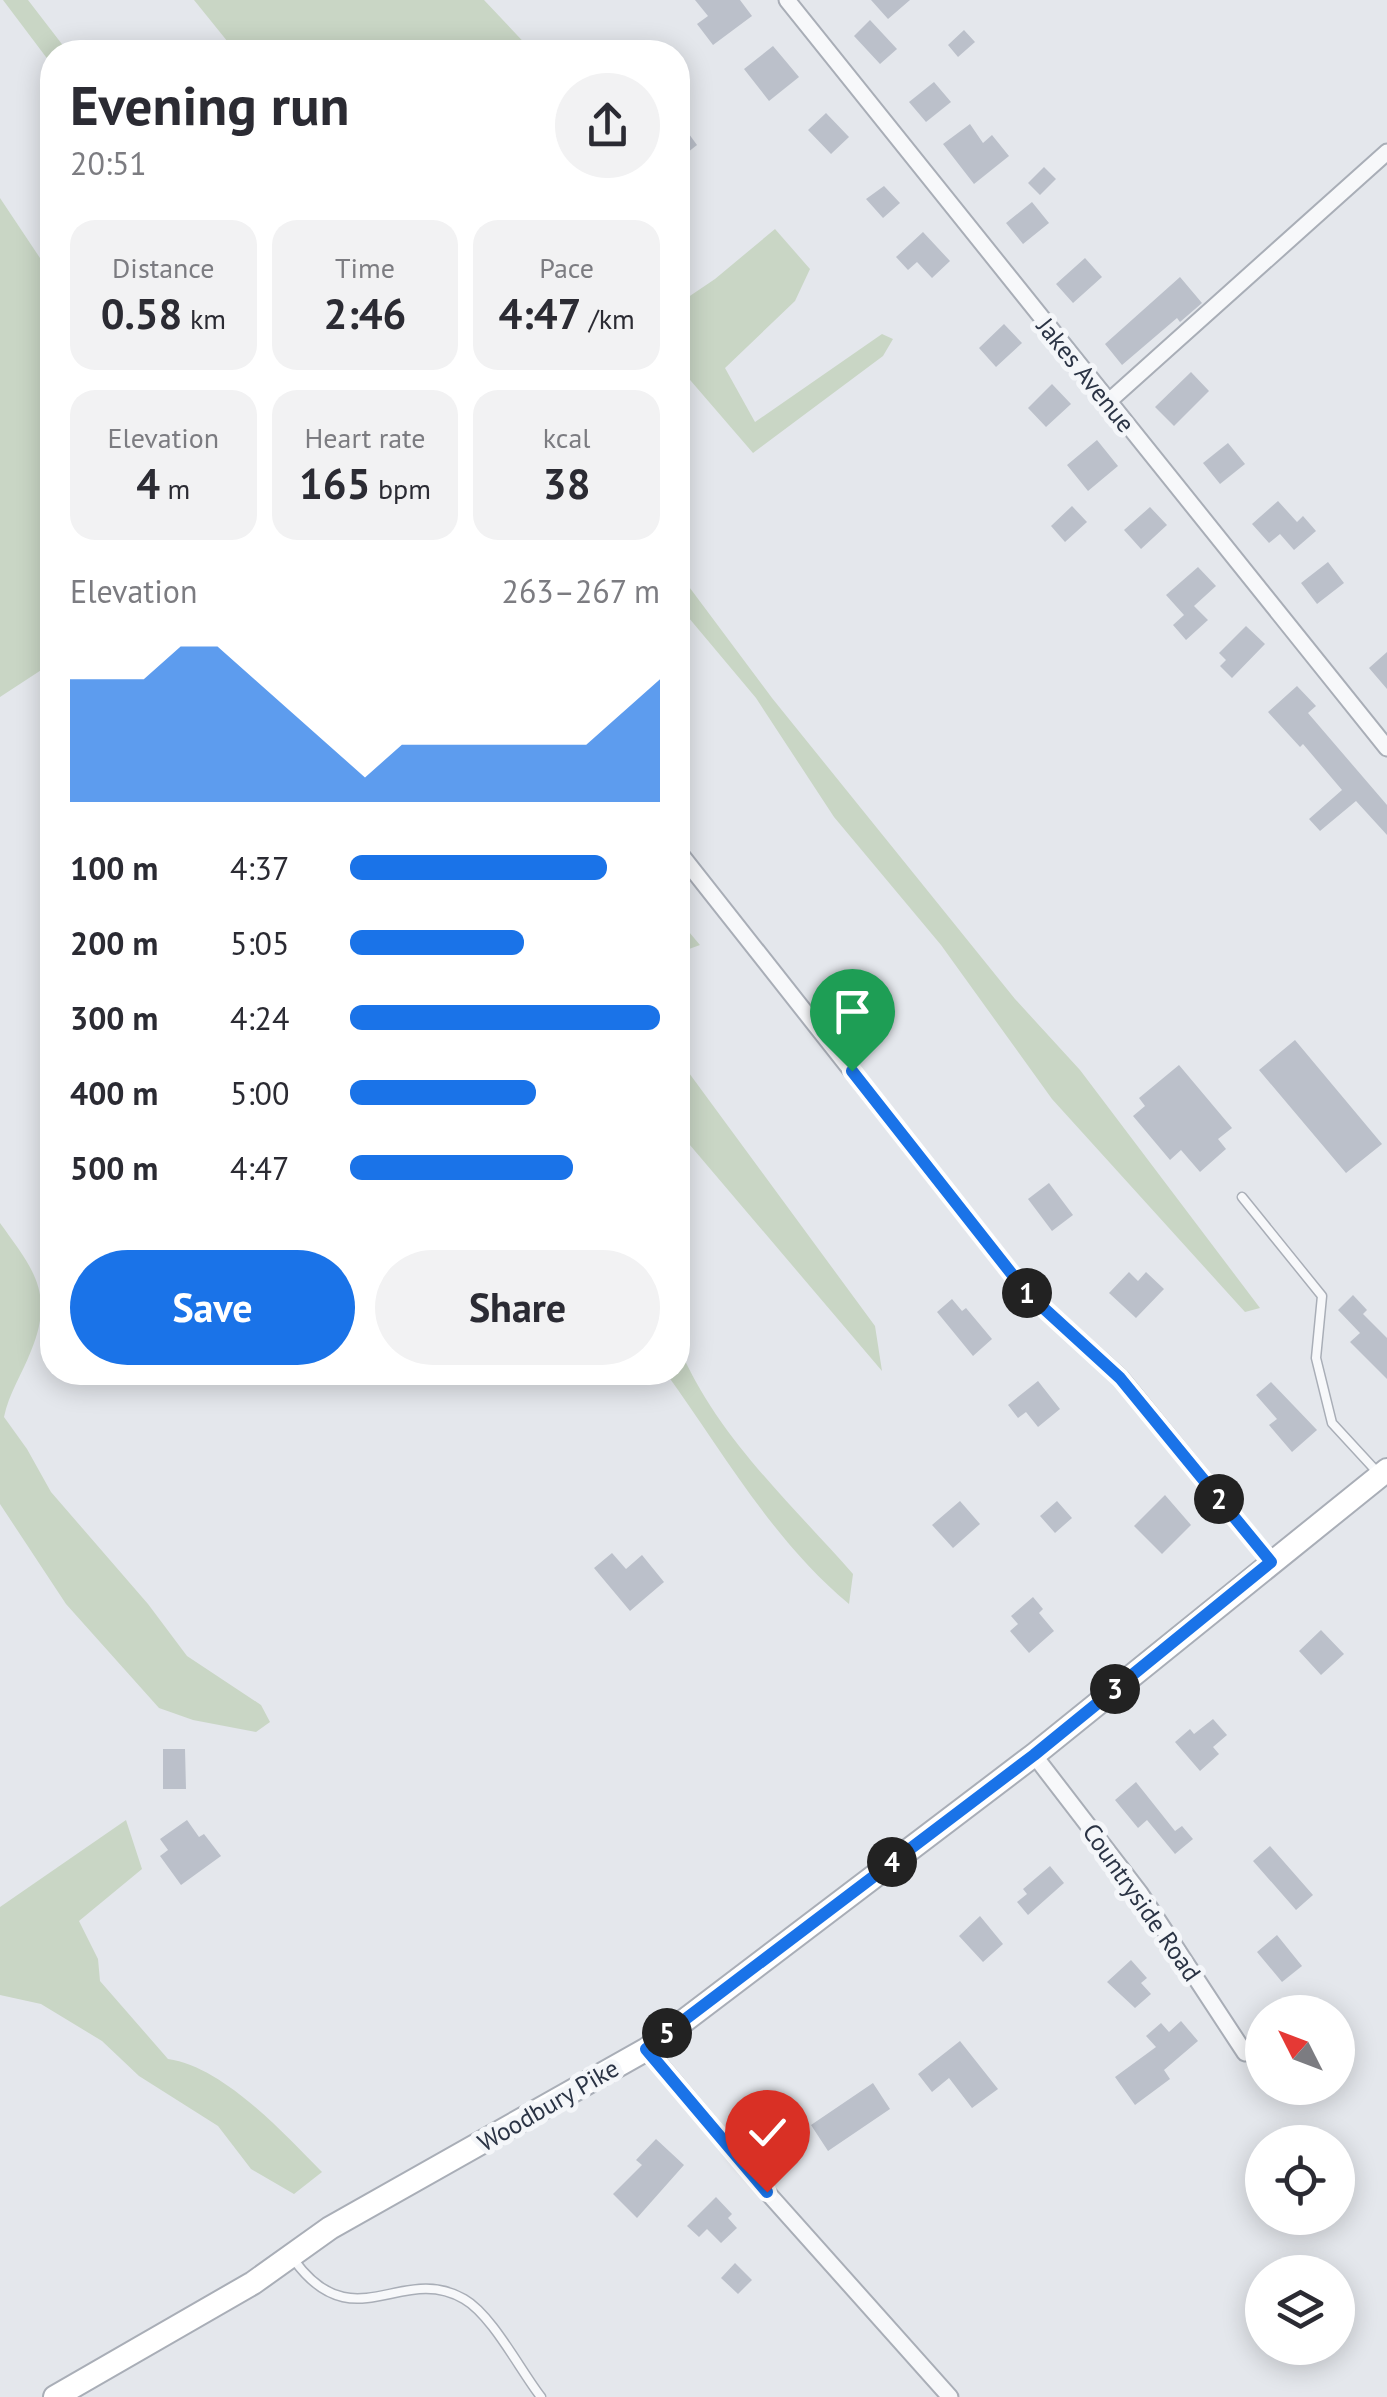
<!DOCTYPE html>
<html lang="en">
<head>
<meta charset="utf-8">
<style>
  :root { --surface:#fff; --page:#f2f2f3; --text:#2b2b33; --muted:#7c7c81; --accent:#1a73e8 }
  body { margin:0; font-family:"PT Sans",sans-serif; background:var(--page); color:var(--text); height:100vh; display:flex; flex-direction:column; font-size:38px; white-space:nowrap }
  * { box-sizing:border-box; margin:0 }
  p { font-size:32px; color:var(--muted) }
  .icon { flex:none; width:55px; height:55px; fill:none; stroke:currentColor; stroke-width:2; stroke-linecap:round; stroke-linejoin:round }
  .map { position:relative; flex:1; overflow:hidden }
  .side { position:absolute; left:40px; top:40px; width:650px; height:1345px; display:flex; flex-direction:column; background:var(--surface); border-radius:40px; box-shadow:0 5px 25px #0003 }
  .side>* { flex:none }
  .needle { width:65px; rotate:312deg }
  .buttons { position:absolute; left:1245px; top:1995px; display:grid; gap:20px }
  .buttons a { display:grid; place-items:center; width:110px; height:110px; border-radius:50%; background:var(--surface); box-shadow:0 5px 25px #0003; font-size:50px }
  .pin { position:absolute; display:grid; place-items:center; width:85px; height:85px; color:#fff; margin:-102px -42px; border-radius:50% 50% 50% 0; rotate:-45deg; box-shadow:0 0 10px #0007 }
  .pin .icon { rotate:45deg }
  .km { position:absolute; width:50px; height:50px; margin:-25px; border-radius:50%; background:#222; color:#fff; font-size:28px; line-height:50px; text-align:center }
  .round { display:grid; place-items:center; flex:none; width:105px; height:105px; border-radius:52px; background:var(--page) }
  .headline { display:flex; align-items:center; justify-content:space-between; height:170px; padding:0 30px }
  h1 { font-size:55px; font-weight:700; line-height:75px }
  .stats { display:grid; grid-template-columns:repeat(3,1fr); gap:15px; height:170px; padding:10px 30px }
  .stats div { display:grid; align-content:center; border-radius:25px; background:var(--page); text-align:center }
  .stats b { font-size:42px; font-weight:700 }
  .stats small { font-size:28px; font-weight:400 }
  .stats p { font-size:28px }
  .chart { height:280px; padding:20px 30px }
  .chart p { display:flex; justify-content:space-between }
  .chart svg { width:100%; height:180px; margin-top:10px; fill:var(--accent); opacity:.7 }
  .button { display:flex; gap:20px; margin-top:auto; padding:20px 30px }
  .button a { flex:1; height:115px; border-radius:60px; background:var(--accent); color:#fff; font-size:40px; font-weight:700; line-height:115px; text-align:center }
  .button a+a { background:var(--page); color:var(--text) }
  ul { padding:0 30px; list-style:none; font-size:32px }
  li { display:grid; grid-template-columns:160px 120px 1fr; align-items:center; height:75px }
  li i { height:25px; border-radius:12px; background:var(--accent) }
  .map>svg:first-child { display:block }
  .green { fill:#c9d6c5 }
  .building { fill:#bbc0ca }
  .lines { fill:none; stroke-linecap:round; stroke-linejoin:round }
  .lane-casing { stroke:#a9aeb7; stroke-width:11 }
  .street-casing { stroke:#a9aeb7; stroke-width:19 }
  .secondary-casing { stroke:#a9aeb7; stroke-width:26 }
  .lane { stroke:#f7f8fa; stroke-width:8 }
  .street { stroke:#f7f8fa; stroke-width:15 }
  .secondary { stroke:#fff; stroke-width:22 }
  .route-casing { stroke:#fff; stroke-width:20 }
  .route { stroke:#1a73e8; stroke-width:12 }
  .labels { text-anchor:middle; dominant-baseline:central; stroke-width:10; stroke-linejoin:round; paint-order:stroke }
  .street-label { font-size:25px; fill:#2b3445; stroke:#f4f6f9 }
</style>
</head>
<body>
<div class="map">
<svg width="1387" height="2397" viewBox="0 0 1387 2397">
  <rect width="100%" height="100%" fill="#e4e7ec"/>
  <!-- green -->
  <path class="green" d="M3,0H28L68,52H52V65Z
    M194,0H484L533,52H236Z
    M0,198L52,276V663L0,697Z
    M775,229L810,269L795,301L725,368L755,422L882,334L893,339L883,356L753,453L678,366V304L715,279Z
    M678,572L772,698L1015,999L1080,1070L1260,1308L1245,1312L1052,1099L941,945L834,817L756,698L678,605Z
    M678,919L700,945L678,953Z
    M678,1058L875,1326L882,1371L678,1131Z
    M0,1223C33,1269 55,1293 31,1351C22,1374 9,1393 4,1417L27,1449L51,1492L148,1604L187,1656L261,1705L270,1722L256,1732L193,1720L159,1708L66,1604L0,1504Z
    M678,1345C716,1436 789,1501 853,1574L849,1604C773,1541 723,1452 666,1373L678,1372Z
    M126,1820L142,1869L79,1921L98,1959L100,1981L168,2059C224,2067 283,2133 322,2172L294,2194L251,2169L218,2126L139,2076L102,2041L41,2004L0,1995V1907Z"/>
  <!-- building -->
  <path class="building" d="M695,0H740L752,16L713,45L697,24L708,16Z
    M871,0H910L888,19Z
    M870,20L897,49L880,64L854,36Z
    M964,30L975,42L958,57L948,45Z
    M773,46L799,77L769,101L744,69Z
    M934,82L951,102L926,122L909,102Z
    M826,113L849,137L831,154L808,130Z
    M678,119L697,145L678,160Z
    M970,124L983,143L992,135L1009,156L974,184L943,144Z
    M1044,167L1056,179L1040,195L1028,183Z
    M884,186L900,203L883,218L866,199Z
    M1032,202L1049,223L1023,244L1006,223Z
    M923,232L950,261L932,278L917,262L908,270L896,257Z
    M1085,258L1102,277L1073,303L1056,284Z
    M1180,277L1202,303L1180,322L1177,318L1122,365L1105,344Z
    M1004,324L1022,343L996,367L979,348Z
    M1191,372L1209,391L1174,426L1155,407Z
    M1052,384L1071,404L1046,427L1028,408Z
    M1097,440L1118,466L1088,491L1067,465Z
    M1228,443L1245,464L1220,484L1203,463Z
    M1278,501L1297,522L1303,516L1316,531L1294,550L1280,534L1269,543L1252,524Z
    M1072,506L1087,522L1065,542L1051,526Z
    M1150,507L1167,525L1141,549L1124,530Z
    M1328,562L1344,583L1317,604L1301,583Z
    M1198,567L1216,586L1194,606L1208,620L1186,640L1173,625L1184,615L1166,595Z
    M1246,626L1265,644L1232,678L1220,666L1226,660L1219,653Z
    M1387,652V689L1369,668Z
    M1297,686L1316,706L1308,713L1387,805V835L1356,801L1320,831L1309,819L1342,790L1303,744L1300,747L1268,712Z
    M1295,1040L1382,1144L1346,1173L1259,1070Z
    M1179,1065L1232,1128L1218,1139L1226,1149L1200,1172L1181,1150L1170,1160L1133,1116L1145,1106L1139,1098Z
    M1049,1183L1073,1215L1052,1231L1028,1199Z
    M1129,1272L1138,1281L1146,1272L1164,1289L1136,1318L1109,1293Z
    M1353,1295L1367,1310L1363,1314L1387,1338V1379L1350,1342L1360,1333L1338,1310Z
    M952,1299L962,1311L966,1308L992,1339L973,1356L937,1312Z
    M1038,1381L1060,1409L1038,1427L1026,1412L1018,1418L1008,1405Z
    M1271,1382L1317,1430L1292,1452L1269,1425L1277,1419L1256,1395Z
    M1165,1495L1191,1525L1162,1554L1134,1526Z
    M960,1501L980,1524L953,1548L932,1525Z
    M1057,1501L1072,1518L1055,1533L1040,1516Z
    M612,1553L626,1569L642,1555L664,1582L630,1611L594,1568Z
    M1033,1597L1043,1609L1039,1613L1054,1631L1029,1653L1010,1631L1018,1624L1011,1616Z
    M1321,1630L1344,1654L1321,1675L1299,1651Z
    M1213,1719L1227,1735L1213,1747L1219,1754L1200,1771L1175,1742L1190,1729L1194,1734Z
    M163,1749H185L186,1789H163Z
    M1136,1782L1175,1831L1182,1826L1193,1839L1175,1854L1147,1820L1138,1828L1115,1800Z
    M187,1820L199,1837L204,1834L221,1856L181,1885L160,1856L168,1850L160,1839Z
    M1270,1846L1313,1895L1296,1910L1253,1861Z
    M1050,1866L1064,1883L1028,1915L1017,1902L1027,1894L1023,1889Z
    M980,1916L1003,1944L983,1962L959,1936Z
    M1277,1935L1302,1966L1282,1982L1257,1952Z
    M1131,1960L1147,1978L1141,1983L1151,1994L1135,2008L1107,1982Z
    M1181,2021L1198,2041L1164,2070L1170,2079L1135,2105L1115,2077L1156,2047L1146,2036L1161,2023L1169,2032Z
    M960,2041L998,2089L972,2108L949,2078L932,2092L918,2074Z
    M873,2083L890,2109L828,2151L811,2125Z
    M656,2139L684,2165L637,2218L613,2194L642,2165L636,2160Z
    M716,2197L732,2214L728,2218L737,2228L721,2243L707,2229L699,2237L687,2226Z
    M735,2263L752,2280L738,2294L721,2278Z"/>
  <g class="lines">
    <!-- lane casing -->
    <g class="lane-casing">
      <path id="lane" d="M1242,1197L1322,1296L1316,1358L1332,1423L1379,1474
        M294,2260C353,2341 401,2263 464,2299C492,2315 520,2370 541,2397"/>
    </g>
    <!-- street casing -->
    <g class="street-casing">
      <path id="street" d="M787,0L1387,748
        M1108,402L1387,152
        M678,851L1026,1292L1120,1377L1271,1562
        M1034,1755L1140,1893L1245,2053
        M647,2049L767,2192L950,2397"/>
    </g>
    <!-- secondary casing -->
    <g class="secondary-casing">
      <path id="secondary" d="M55,2397L253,2283L330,2228L647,2049L1034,1755L1387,1470"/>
    </g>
    <!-- lane -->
    <use href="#lane" class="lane"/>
    <!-- street -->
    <use href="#street" class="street"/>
    <!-- secondary -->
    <use href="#secondary" class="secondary"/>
  </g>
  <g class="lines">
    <!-- route casing -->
    <g class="route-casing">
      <path id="route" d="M767,2192L646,2049L1034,1755L1271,1562L1120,1378L1026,1292L852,1071"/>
    </g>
    <!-- route -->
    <use href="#route" class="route"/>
  </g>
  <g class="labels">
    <!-- street labels -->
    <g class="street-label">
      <text transform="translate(1086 375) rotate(51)">Jakes Avenue</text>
      <text transform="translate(1142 1902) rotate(55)">Countryside Road</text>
      <text transform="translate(548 2105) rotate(-30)">Woodbury Pike</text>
    </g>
  </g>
</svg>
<div class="buttons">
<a><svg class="needle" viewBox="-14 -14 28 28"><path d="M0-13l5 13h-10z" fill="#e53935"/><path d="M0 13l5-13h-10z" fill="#7c7c81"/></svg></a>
<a><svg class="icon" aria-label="locate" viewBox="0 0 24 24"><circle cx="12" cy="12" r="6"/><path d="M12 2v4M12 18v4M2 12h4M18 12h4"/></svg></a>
<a><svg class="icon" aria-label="layers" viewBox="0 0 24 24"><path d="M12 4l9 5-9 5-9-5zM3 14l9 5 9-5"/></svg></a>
</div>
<div class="pin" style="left:852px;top:1071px;background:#1e9e55"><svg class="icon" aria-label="arrive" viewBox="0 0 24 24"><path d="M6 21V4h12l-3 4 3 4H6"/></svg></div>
<div class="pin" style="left:767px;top:2192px;background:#d93025"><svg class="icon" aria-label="check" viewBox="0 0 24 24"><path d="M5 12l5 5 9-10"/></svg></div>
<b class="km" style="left:1027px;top:1293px">1</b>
<b class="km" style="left:1219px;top:1499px">2</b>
<b class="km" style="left:1115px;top:1689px">3</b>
<b class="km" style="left:892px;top:1862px">4</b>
<b class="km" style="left:667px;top:2033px">5</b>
<section class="side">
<div class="headline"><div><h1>Evening run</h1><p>20:51</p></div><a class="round"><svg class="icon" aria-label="share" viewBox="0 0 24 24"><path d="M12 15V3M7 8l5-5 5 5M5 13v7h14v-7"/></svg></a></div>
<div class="stats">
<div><p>Distance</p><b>0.58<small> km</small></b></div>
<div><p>Time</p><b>2:46</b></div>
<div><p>Pace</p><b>4:47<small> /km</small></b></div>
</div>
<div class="stats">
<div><p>Elevation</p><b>4<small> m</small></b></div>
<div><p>Heart rate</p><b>165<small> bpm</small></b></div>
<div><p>kcal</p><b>38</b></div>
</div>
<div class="chart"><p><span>Elevation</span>263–267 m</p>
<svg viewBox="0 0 160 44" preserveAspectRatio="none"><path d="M0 44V14L10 14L20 14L30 6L40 6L50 14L60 22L70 30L80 38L90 30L100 30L110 30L120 30L130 30L140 30L150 22L160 14V44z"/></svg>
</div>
<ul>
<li><b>100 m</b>4:37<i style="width:83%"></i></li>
<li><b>200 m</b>5:05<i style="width:56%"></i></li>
<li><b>300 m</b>4:24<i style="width:100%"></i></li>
<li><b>400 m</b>5:00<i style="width:60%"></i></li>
<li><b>500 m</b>4:47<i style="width:72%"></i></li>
</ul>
<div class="button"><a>Save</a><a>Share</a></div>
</section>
</div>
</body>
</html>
